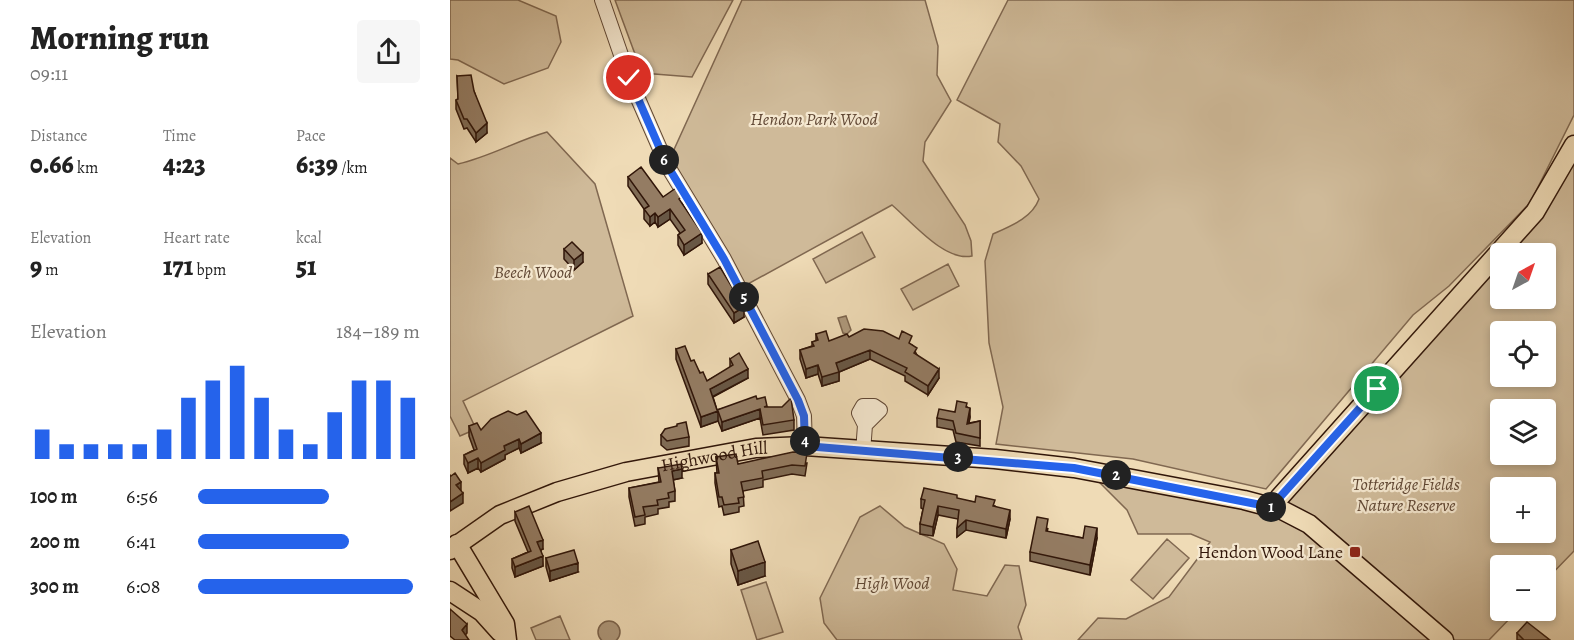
<!DOCTYPE html>
<html lang="en">
<head>
<meta charset="utf-8">
<style>
  :root { --surface:#fff; --page:#f6f6f6; --text:#222; --muted:#767676; --accent:#2563eb }
  body { margin:0; font-family:Alegreya,serif; background:var(--page); color:var(--text); height:100vh; display:flex; flex-direction:column; font-size:22px; white-space:nowrap }
  * { box-sizing:border-box; margin:0 }
  p { font-size:20px; color:var(--muted) }
  .icon { flex:none; width:33px; height:33px; fill:none; stroke:currentColor; stroke-width:2; stroke-linecap:round; stroke-linejoin:round }
  .map { position:relative; flex:1; overflow:hidden }
  .panel { display:flex; flex-direction:column; background:var(--surface); width:450px }
  .panel>* { flex:none }
  .needle { width:39px; rotate:40deg }
  .buttons { position:absolute; left:1040px; top:243px; display:grid; gap:12px }
  .buttons a { display:grid; place-items:center; width:66px; height:66px; border-radius:6px; background:var(--surface); box-shadow:0 3px 9px #0003; font-size:30px }
  .pin { position:absolute; display:grid; place-items:center; width:51px; height:51px; color:#fff; margin:-26px; border:3px solid #fff; border-radius:50%; box-shadow:0 2px 6px #0007 }
  .km { position:absolute; width:30px; height:30px; margin:-15px; border-radius:50%; background:#222; color:#fff; font-size:16px; line-height:30px; text-align:center }
  .round { display:grid; place-items:center; flex:none; width:63px; height:63px; border-radius:6px; background:var(--page) }
  .head { display:flex; align-items:center; justify-content:space-between; height:102px; padding:0 30px }
  h1 { font-size:33px; font-weight:800; line-height:45px }
  .stats { display:grid; grid-template-columns:repeat(3,1fr); gap:9px; height:102px; padding:6px 30px }
  .stats div { display:grid; align-content:center }
  .stats b { font-size:26px; font-weight:800 }
  .stats small { font-size:16px; font-weight:400 }
  .stats p { font-size:16px }
  .chart { height:168px; padding:12px 30px }
  .chart p { display:flex; justify-content:space-between }
  .chart svg { width:100%; height:108px; margin-top:6px; stroke:var(--accent); stroke-width:6 }
  ul { padding:0 30px; list-style:none; font-size:20px }
  li { display:grid; grid-template-columns:96px 72px 1fr; align-items:center; height:45px }
  li i { height:15px; border-radius:8px; background:var(--accent) }
  main { display:flex; flex:1; min-height:0 }
  .map>svg:first-child { display:block }
  .green { fill:#cfba99; stroke:#806851; stroke-width:1.5; fill-rule:evenodd }
  .water { fill:#ae987b; stroke:#7c644d; stroke-width:1.5 }
  .lines { fill:none; stroke-linecap:round; stroke-linejoin:round }
  .minor-casing { stroke:#604734; stroke-width:16 }
  .major-casing { stroke:#311609; stroke-width:21 }
  .minor { stroke:#f5e8d0; stroke-width:14 }
  .major { stroke:#efdbb6; stroke-width:18 }
  .wall { fill:#7f6b55; stroke:#311609; stroke-width:1.5 }
  .shaded-wall { fill:#685745; stroke:#311609; stroke-width:1.5 }
  .building { fill:#947c63; stroke:#311609; stroke-width:1.5 }
  .route-casing { stroke:#fff; stroke-width:12 }
  .route { stroke:#2563eb; stroke-width:8 }
  .poi-dot { fill:#8f2418; stroke:#f5e8d0; stroke-width:2 }
  .labels { text-anchor:middle; dominant-baseline:central; stroke-width:4.5; stroke-linejoin:round; paint-order:stroke }
  .park-label { font-size:18px; font-style:italic; fill:#604734; stroke:#f5e8d0 }
  .street-label { font-size:18px; fill:#311609; stroke:#f5e8d0 }
  .poi-label { font-size:18px; fill:#311609; stroke:#f5e8d0; text-anchor:end }
</style>
</head>
<body>
<main>
<section class="panel">
<div class="head"><div><h1>Morning run</h1><p>09:11</p></div><a class="round"><svg class="icon" aria-label="share" viewBox="0 0 24 24"><path d="M12 15V3M7 8l5-5 5 5M5 13v7h14v-7"/></svg></a></div>
<div class="stats">
<div><p>Distance</p><b>0.66<small> km</small></b></div>
<div><p>Time</p><b>4:23</b></div>
<div><p>Pace</p><b>6:39<small> /km</small></b></div>
</div>
<div class="stats">
<div><p>Elevation</p><b>9<small> m</small></b></div>
<div><p>Heart rate</p><b>171<small> bpm</small></b></div>
<div><p>kcal</p><b>51</b></div>
</div>
<div class="chart"><p><span>Elevation</span>184–189 m</p>
<svg viewBox="0 0 160 44" preserveAspectRatio="none"><path d="M5 44V32M15 44V38M25 44V38M35 44V38M45 44V38M55 44V32M65 44V19M75 44V12M85 44V6M95 44V19M105 44V32M115 44V38M125 44V25M135 44V12M145 44V12M155 44V19"/></svg>
</div>
<ul>
<li><b>100 m</b>6:56<i style="width:59%"></i></li>
<li><b>200 m</b>6:41<i style="width:68%"></i></li>
<li><b>300 m</b>6:08<i style="width:97%"></i></li>
</ul>
</section>
<div class="map">
<svg width="1124" height="640" viewBox="0 0 1124 640">
  <rect width="100%" height="100%" fill="#efdbb6"/>
  <filter id="stains"><feTurbulence type="fractalNoise" baseFrequency=".00333" numOctaves="4"/><feColorMatrix values="0 0 0 0 .2 0 0 0 0 .09 0 0 0 0 .02 0 0 0 .5 -.17"/></filter>
  <radialGradient id="worn" r=".72"><stop offset=".6" stop-color="#630" stop-opacity="0"/><stop offset="1" stop-color="#630" stop-opacity=".3"/></radialGradient>
  <!-- green -->
  <path class="green" d="M0,0H68L106,16L111,42L98,68L54,84L8,60L0,59Z
    M165,0H283L242,77L192,73Z
    M292,0H475L488,46L487,75L501,101L475,142L473,161L515,225L521,241L522,256C495,262 463,223 442,205L287,290L217,165Z
    M558,0H1124V115L1080,203L999,286L963,315L816,489L683,459L546,444L553,407L539,343L535,261L543,234C561,226 582,218 589,199L571,166L548,142L550,124L507,100Z
    M97,132L145,184L183,316L13,401L26,429L10,436L0,416V158L8,164C39,157 66,141 97,132Z
    M1124,145V551L1095,581V566H1050V610L1067,611L1039,640H628L648,618L676,619L719,597L760,542L741,534H688L677,510L647,480L813,509L1085,212ZM1050,254H1095V298H1050ZM1050,332H1095V376H1050ZM1050,410H1095V454H1050ZM1050,488H1095V532H1050Z
    M412,232L425,257L376,283L363,259Z
    M498,264L509,286L463,310L451,289Z
    M430,506L455,527L494,544L507,569L503,590L537,596L555,565L569,566L576,605L568,627L572,640H387L374,623L370,598L410,517Z
    M717,539L739,558L703,599L681,580Z
    M316,582L333,632L307,640L291,590Z
    M110,616L120,640H86L81,628Z"/>
  <!-- water -->
  <path class="water" d="M396,316L401,330L397,334L393,333L388,318Z
    M148 632a11 11 0 1 1 22 0a11 11 0 1 1-22 0Z"/>
  <g class="lines">
    <!-- minor casing -->
    <g class="minor-casing">
      <path id="minor" d="M152,0L179,78L217,165L274,259L348,400L354,416L355,446
        M413,452L415,425L430,410L424,406H413L409,413L415,425"/>
    </g>
    <!-- major casing -->
    <g class="major-casing">
      <g id="major">
        <path d="M821,507L1085,212L1124,145"/>
        <path d="M7,544L55,624L57,640"/>
        <path id="s1" d="M0,550L50,515L107,492L176,472L306,448L355,446L545,459L624,468L794,500L832,510L859,524L994,640"/>
        <path d="M0,591L32,612L50,632"/>
      </g>
    </g>
    <!-- minor -->
    <use href="#minor" class="minor"/>
    <!-- major -->
    <use href="#major" class="major"/>
  </g>
  <!-- wall -->
  <path class="wall" d="M7,76L24,91L37,133L26,142L17,128L14,129L6,109V100L8,99Z
    M178,177L213,197L232,203L252,243L234,255L228,245V235L230,233L220,219L208,227L205,222L200,226L194,219V209L178,186Z
    M114,249L133,262L124,270L114,259Z
    M258,274L294,317L284,323L258,284Z
    M366,334L379,341L399,337L462,345L467,355L489,378L478,395L455,381V376L420,359L389,372V381L372,386L368,374L356,378L350,359V350L362,346V342L366,341Z
    M226,349L241,361L257,381L280,368V359L298,378L263,397L267,410L307,399L317,407L344,420V430L313,435L310,418L272,431L268,421L251,427L226,359Z
    M517,407L520,417L519,423L530,421V446L506,442L503,430L487,427V418Z
    M19,426L31,430L91,443L71,453L69,448L55,455V459L31,472L28,468L18,473L14,464V455L24,450L19,436Z
    M227,426L239,437V446L217,450L211,445V435Z
    M266,457L288,464L357,463L355,476L342,474L313,480V487L293,491L294,506L289,507V512L274,515L272,506L269,507L265,483V473H267Z
    M208,468L232,478L223,480L225,491V501L219,502V507L208,509V514L195,517V524L185,526L179,497V488L209,482Z
    M471,499H507L545,506L560,519L556,538L516,530L507,537L508,519L488,515L483,536L470,534V524L473,509L471,508Z
    M65,512L93,549L91,550L93,566L65,577L62,568V559L78,552L65,521Z
    M598,528L597,532L633,538H647L640,575L580,561V552Z
    M281,550L315,576L288,585L281,564Z
    M96,558L128,572L100,581L96,567Z
    M1067,633L1100,640H1067Z"/>
  <!-- shaded-wall -->
  <path class="shaded-wall" d="M37,123V133L26,142V133Z
    M220,209V219L208,227V217Z
    M205,213V222L200,226V217Z
    M252,233V243L234,255V245Z
    M133,253V262L124,270V260Z
    M294,307V317L284,323V313Z
    M420,350V359L389,372V381L372,386V377L386,363Z
    M368,365V374L356,378V369Z
    M298,369V378L260,398V389Z
    M489,369V378L478,395V386Z
    M520,408V417L517,433V424Z
    M310,409V418L272,431V422Z
    M268,411V421L251,427V417Z
    M91,433V443L71,453V444Z
    M69,439V448L55,455V459L31,472V463L54,446Z
    M28,458V468L18,473V463Z
    M232,469V478L222,480V471Z
    M11,482V491L6,485Z
    M13,493V503L0,511V502Z
    M488,506V515L483,536V527Z
    M560,510V519L556,538V529Z
    M516,520V530L507,537V528Z
    M647,528V538L640,575V565Z
    M93,540V549L87,551V542Z
    M93,556V566L65,577V567Z
    M315,562V576L288,585V571Z
    M128,563V572L100,581V571Z
    M17,624V633L12,639V630Z"/>
  <!-- building -->
  <path class="building" d="M21,75L24,91L37,123L26,133L17,119H14L6,100L8,99L7,76Z
    M191,167L213,197L226,188L232,197L229,199L252,233L234,245L228,235L235,230L220,209L208,217L205,213L200,217L194,209L199,206L178,177Z
    M122,242L133,253L124,260L114,249Z
    M270,267L294,307L284,313L258,274Z
    M414,329L433,331L449,339L452,331L462,336L459,343L467,348L464,353L489,369L478,386L455,372L457,368L420,350L386,363L389,372L372,377L368,365L356,369L350,350L364,346L362,342L368,340L366,334L376,331L379,341L397,334L399,337Z
    M235,346L241,361L244,360L250,373L253,372L257,381L283,365L280,359L289,353L298,369L260,389L267,410L306,396L307,399L315,397L317,406L314,407H332L341,398L344,420L313,425L310,409L272,422L268,411L251,417L226,349Z
    M507,401L517,403L516,407L520,408L517,424L530,421V438L506,433L503,421L487,418L489,409L505,412Z
    M58,411L67,415L76,411L91,433L71,444L69,439L54,446L55,450L31,463L28,458L18,463L14,455L27,449L19,426L27,423L31,430L41,419Z
    M236,422L239,437L217,441L211,435L215,429L227,426V424Z
    M343,452L357,453L355,466L342,465L312,471L313,478L291,482L294,497L288,498L289,503L274,505L272,497H269L265,473H269L266,457L286,454L288,464Z
    M231,464L232,469L222,471L225,491L218,493L219,498L207,500L208,505L193,507L195,515L185,517L179,488L211,482L208,468Z
    M5,473L11,482L6,485L13,493L0,502V475L1,476Z
    M474,488L507,495V498L525,502L526,496L545,500L543,506L560,510L556,529L516,520L507,528L509,510L488,506L483,527L470,524L475,500L471,499Z
    M79,506L93,540L87,542L93,556L65,567L62,559L81,551L65,512Z
    M587,517L598,519L596,531L633,538L635,526L647,528L640,565L580,552Z
    M308,541L315,562L288,571L281,550Z
    M124,550L128,563L100,571L96,558Z
    M0,609L17,624L12,630L19,640H5L0,636Z
    M1077,622L1100,640H1074L1067,633Z"/>
  <g class="lines">
    <!-- route casing -->
    <g class="route-casing">
      <path id="route" d="M179,78L217,165L274,259L348,400L354,416L355,446L624,468L821,507L927,389"/>
    </g>
    <!-- route -->
    <use href="#route" class="route"/>
  </g>
  <!-- markers -->
  <rect class="poi-dot" x="899" y="546" width="12" height="12" rx="3"/>
  <g class="labels">
    <!-- park labels -->
    <g class="park-label">
      <text x="364" y="119">Hendon Park Wood</text>
      <text x="83" y="272">Beech Wood</text>
      <text x="956" y="484">Totteridge Fields<tspan x="956" dy="21">Nature Reserve</tspan></text>
      <text x="442" y="583">High Wood</text>
    </g>
    <!-- street labels -->
    <g class="street-label">
      <text stroke="none"><textPath href="#s1" startOffset="284">Highwood Hill</textPath></text>
    </g>
    <!-- poi labels -->
    <g class="poi-label">
      <text x="893" y="552">Hendon Wood Lane</text>
    </g>
  </g>
  <rect width="100%" height="100%" filter="url(#stains)"/>
  <rect width="100%" height="100%" fill="url(#worn)"/>
</svg>
<div class="buttons">
<a><svg class="needle" viewBox="-14 -14 28 28"><path d="M0-13l5 13h-10z" fill="#e53935"/><path d="M0 13l5-13h-10z" fill="#767676"/></svg></a>
<a><svg class="icon" aria-label="locate" viewBox="0 0 24 24"><circle cx="12" cy="12" r="6"/><path d="M12 2v4M12 18v4M2 12h4M18 12h4"/></svg></a>
<a><svg class="icon" aria-label="layers" viewBox="0 0 24 24"><path d="M12 4l9 5-9 5-9-5zM3 14l9 5 9-5"/></svg></a>
<a>+</a>
<a>−</a>
</div>
<div class="pin" style="left:927px;top:389px;background:#1e9e55"><svg class="icon" aria-label="arrive" viewBox="0 0 24 24"><path d="M6 21V4h12l-3 4 3 4H6"/></svg></div>
<div class="pin" style="left:179px;top:78px;background:#d93025"><svg class="icon" aria-label="check" viewBox="0 0 24 24"><path d="M5 12l5 5 9-10"/></svg></div>
<b class="km" style="left:821px;top:507px">1</b>
<b class="km" style="left:666px;top:475px">2</b>
<b class="km" style="left:508px;top:457px">3</b>
<b class="km" style="left:355px;top:441px">4</b>
<b class="km" style="left:294px;top:297px">5</b>
<b class="km" style="left:214px;top:160px">6</b>
</div>
</main>
</body>
</html>
